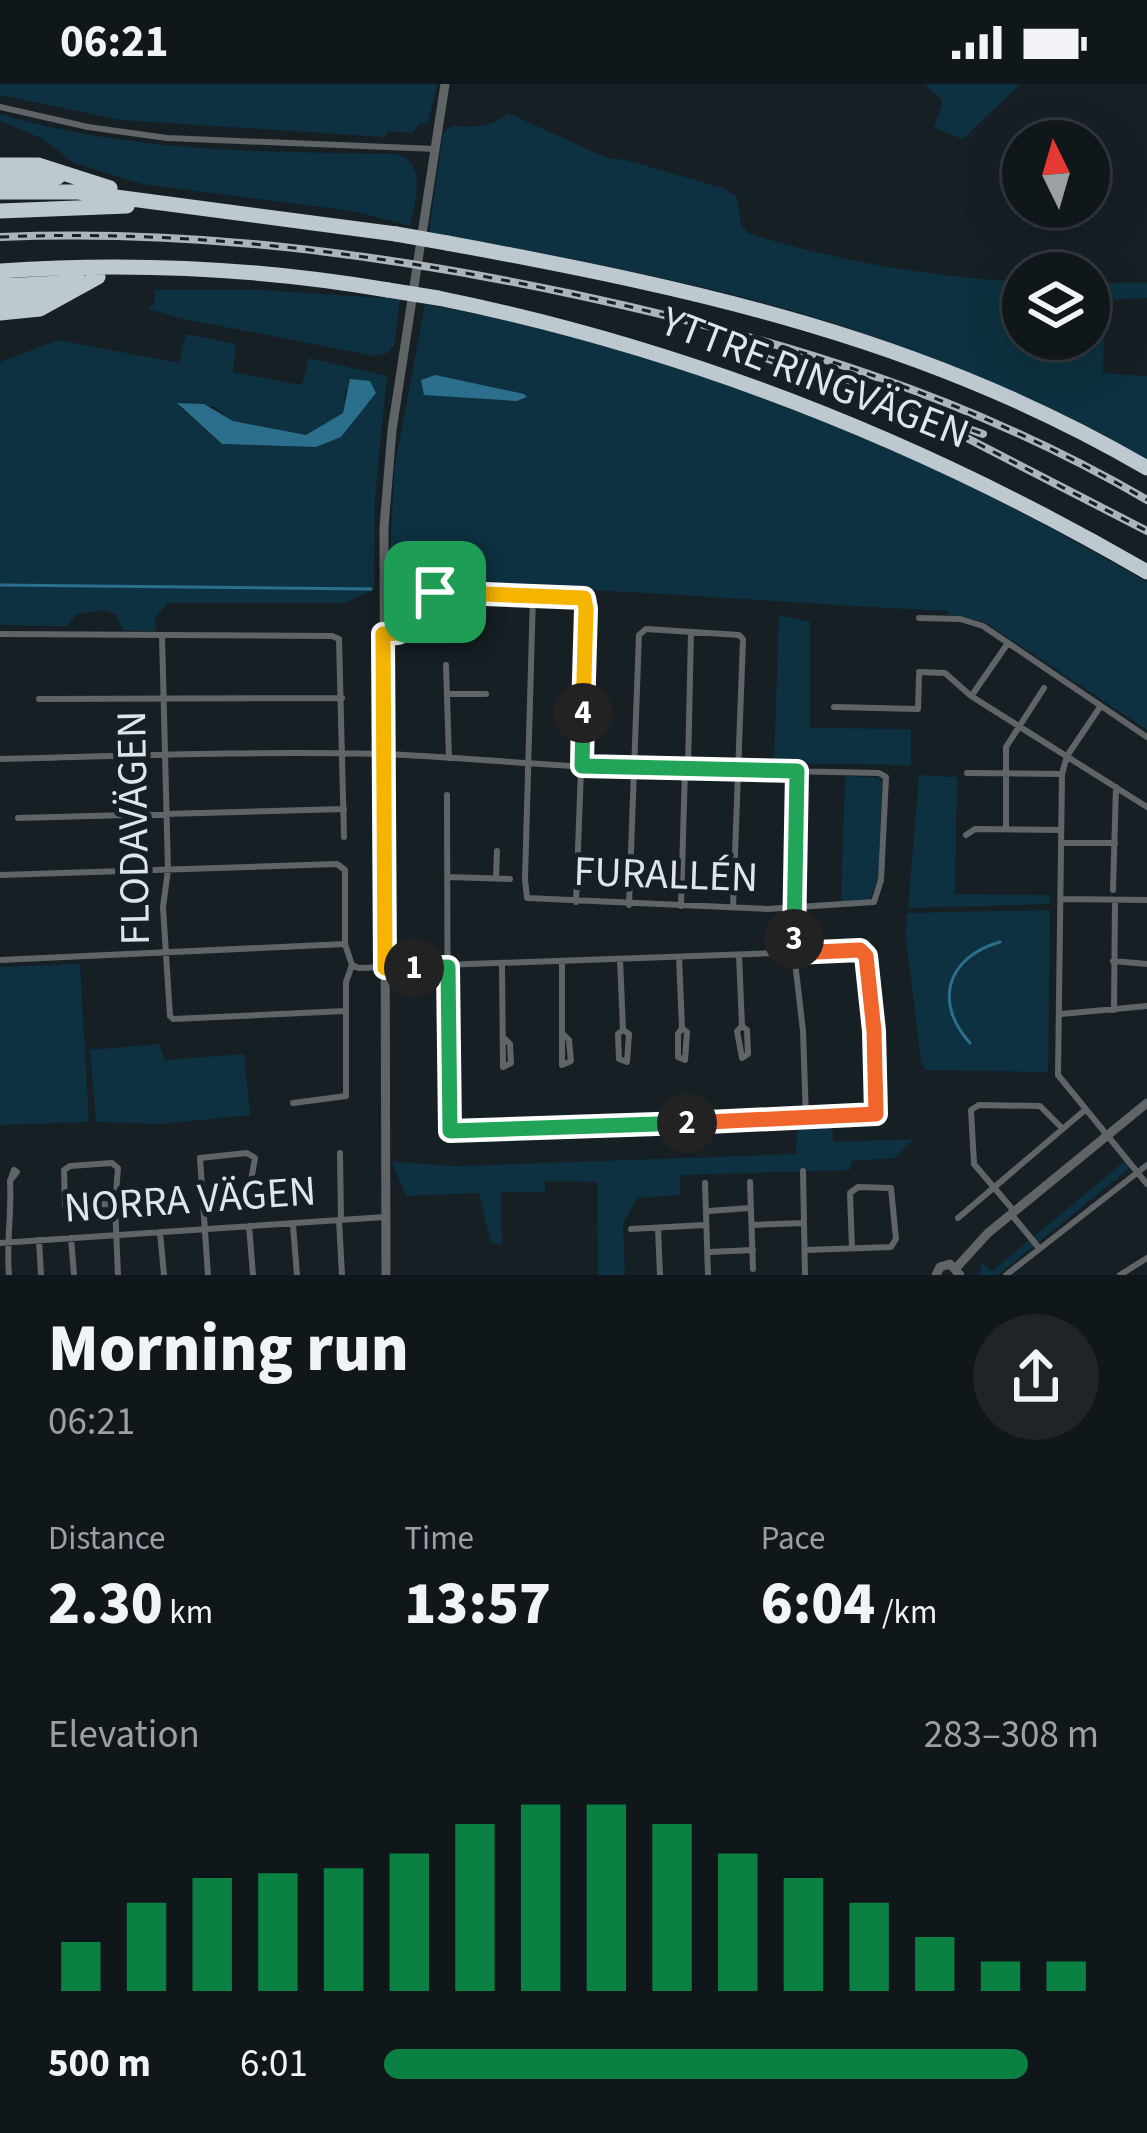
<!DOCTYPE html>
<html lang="en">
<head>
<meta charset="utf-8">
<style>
  :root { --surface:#10171b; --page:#1e2428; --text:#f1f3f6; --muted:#9c9fa3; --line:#30363a; --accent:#0b8043 }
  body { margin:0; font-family:"Source Sans 3",sans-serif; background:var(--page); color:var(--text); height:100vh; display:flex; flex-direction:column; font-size:45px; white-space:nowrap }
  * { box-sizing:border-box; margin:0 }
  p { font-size:39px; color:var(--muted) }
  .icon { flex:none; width:66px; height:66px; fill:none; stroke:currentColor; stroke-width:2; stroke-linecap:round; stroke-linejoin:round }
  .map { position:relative; height:1191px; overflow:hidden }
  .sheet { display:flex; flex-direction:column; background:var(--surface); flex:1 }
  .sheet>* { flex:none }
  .needle { width:78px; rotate:355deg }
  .tools { position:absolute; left:1002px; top:36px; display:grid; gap:24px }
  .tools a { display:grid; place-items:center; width:108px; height:108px; border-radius:50%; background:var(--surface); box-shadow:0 12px 48px #0002,0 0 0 3px var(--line); font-size:60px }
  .pin { position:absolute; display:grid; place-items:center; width:102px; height:102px; color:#fff; margin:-51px; border-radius:24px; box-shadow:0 6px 18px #0006 }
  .km { position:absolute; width:60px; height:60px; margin:-30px; border-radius:50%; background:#222; color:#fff; font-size:33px; line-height:60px; text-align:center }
  .round { display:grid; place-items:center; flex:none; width:126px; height:126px; border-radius:63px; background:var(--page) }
  .head { display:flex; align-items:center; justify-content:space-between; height:204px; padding:0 48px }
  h1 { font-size:66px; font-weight:800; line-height:90px }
  .metrics { display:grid; grid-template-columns:repeat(3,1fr); gap:18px; height:204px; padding:12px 48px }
  .metrics div { display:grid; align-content:center }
  .metrics b { font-size:60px; font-weight:800 }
  .metrics small { font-size:33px; font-weight:400 }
  .metrics p { font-size:33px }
  .chart { height:336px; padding:24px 48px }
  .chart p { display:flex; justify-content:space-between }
  .chart svg { width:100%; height:216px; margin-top:12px; stroke:var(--accent); stroke-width:6 }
  ul { padding:0 48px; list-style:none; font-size:39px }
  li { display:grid; grid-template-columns:192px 144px 1fr; align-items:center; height:90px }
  li i { height:30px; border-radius:15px; background:var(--accent) }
  .status { display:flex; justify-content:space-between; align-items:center; height:84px; padding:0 60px; background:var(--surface); direction:ltr }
  .status svg { height:33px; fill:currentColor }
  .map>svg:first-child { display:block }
  .green { fill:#0d3140; fill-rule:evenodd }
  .water { fill:#2b6f8d }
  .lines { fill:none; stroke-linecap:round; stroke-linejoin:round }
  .stream { stroke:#2b6f8d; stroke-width:3 }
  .minor { stroke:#606467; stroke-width:6 }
  .tertiary { stroke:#606467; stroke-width:9 }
  .motorway { stroke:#bdc9cf; stroke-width:15 }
  .rail-casing { stroke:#adb4b8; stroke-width:8 }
  .rail { stroke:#161f24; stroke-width:3; stroke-dasharray:9; stroke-linecap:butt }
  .motorway-bridge { stroke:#bdc9cf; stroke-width:15 }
  .split-1-casing { stroke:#fff; stroke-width:24 }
  .split-2-casing { stroke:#fff; stroke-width:24 }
  .split-3-casing { stroke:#fff; stroke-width:24 }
  .split-4-casing { stroke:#fff; stroke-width:24 }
  .split-5-casing { stroke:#fff; stroke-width:24 }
  .split-1 { stroke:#f5b400; stroke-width:15 }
  .split-2 { stroke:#22a559; stroke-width:15 }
  .split-3 { stroke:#f0652b; stroke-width:15 }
  .split-4 { stroke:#22a559; stroke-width:15 }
  .split-5 { stroke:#f5b400; stroke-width:15 }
  .labels { text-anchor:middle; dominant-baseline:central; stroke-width:10; stroke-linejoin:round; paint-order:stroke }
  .street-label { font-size:42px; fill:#dfe6e9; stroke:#161f24 }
</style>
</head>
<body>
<div class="status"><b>06:21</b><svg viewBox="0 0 49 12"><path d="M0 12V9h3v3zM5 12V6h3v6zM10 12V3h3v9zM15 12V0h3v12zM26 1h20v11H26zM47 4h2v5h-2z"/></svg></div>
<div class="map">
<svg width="1147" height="1191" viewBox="0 0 1147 1191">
  <rect width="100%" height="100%" fill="#161f24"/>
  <!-- green -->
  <path class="green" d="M0,0H437L428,40L420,39L412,49L388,47L385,53L121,36L0,11Z
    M924,0H1020L963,55L934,44L943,17Z
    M508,29L607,74L626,76L723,104L737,113L741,140L748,149C835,177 932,193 1023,198V255H1089V199H1147V214L1105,216L1103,289L1147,292V376C1060,332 974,288 881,255C735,203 581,177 429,148L443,49L452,42C473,43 493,44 508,29Z
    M0,30C127,68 264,68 396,70C428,79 415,116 410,142L352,127L142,100L74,79L41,54L0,37Z
    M155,206H261L400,215L394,261L388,269L374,272L179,234L148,225L154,219Z
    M425,220C590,250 752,300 904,370C988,408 1067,453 1147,498V646L985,538L948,531V527C762,519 575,499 389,503L394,387Z
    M186,250L236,260L233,288L302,301L309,274L387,292L375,414L374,506L344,519H168L155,533L156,547L123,546L116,530L103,526L76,530L68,542L0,541V278L58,256L179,279ZM346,305L372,316L316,363L221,360L179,322V318L214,323L233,337L306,351L343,329Z
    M779,531L810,538V644L911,645V681L774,679Z
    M919,691L957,693L955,810L1049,811L1050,820L908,824Z
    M845,692L881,694L882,697L878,796L869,817L841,818Z
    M1050,826L1048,988L925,986L921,979L906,853L907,829Z
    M80,880L89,1038L0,1041V883Z
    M159,960L165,976L244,970L250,1031L161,1040L96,1038L90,966Z
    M832,1036L833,1058L914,1055L895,1074L851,1077L850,1086L680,1091V1111L638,1114L623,1139L625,1191H598L597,1098L545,1097V1108H501L502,1160L491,1159L479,1109L406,1112L392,1078L460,1082L796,1070L797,1038Z
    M1125,1077L1131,1083L998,1191H979L982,1179L992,1187Z"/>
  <!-- water -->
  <path class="water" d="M435,291L524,310L527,313L517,317L424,311L421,296Z
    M350,295L370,297L376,309L341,353L316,363L222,360L177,319L204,320L233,337L306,351L343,329Z"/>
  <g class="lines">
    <!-- stream -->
    <path class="stream" d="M0,501L371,505
      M970,959C933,918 947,873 1000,858"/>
    <!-- minor -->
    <path class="minor" d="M0,23L88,43L167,54L436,65
      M919,534L960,535L983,542L1147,653
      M0,550L332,552L339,555L344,753
      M384,550L398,549L404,535L431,509L584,514L587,525L576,818
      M162,551L168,786L163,823L170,932L173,935L345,927
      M446,581L449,674
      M919,588L945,589L971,612L1147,723
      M448,610H486
      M972,611L1008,559
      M39,615L342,614
      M834,623L918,625L919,592
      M1100,623L1067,672L1062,690L1058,991L1147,1100
      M0,675C126,672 253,667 379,670C450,672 520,680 591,683L879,689L886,693L881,796L874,818L767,825L527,814L525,795L533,511
      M688,685L691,548
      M797,687L794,869L803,947L806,1034
      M967,689L1062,690
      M18,734L344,725
      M1006,745V663L1044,604
      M966,751L975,745L1061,746
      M1061,759H1115
      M0,791L337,780L345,786V860L352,881L359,884L859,866L865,872L874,947L876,1031L450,1047L448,1043C448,933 448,822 447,711
      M448,793L510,795
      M496,793L497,767
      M1113,806L1116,703
      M1062,815L1147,816
      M629,821L639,551L646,545L739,551L743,555L733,824
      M681,822L685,685
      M739,871L742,942L737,947L742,974L748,970L747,946L742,942
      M679,873L682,944L678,950V973L685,976L687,948L682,944
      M620,875L623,946L618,950L619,975L627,978L629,950L623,946
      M0,876L345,860
      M562,877V981L571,977L569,956L564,951
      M1113,877L1147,880
      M502,881L503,983L511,979L510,960L504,954
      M1114,926L1115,816
      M1061,930L1147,922
      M293,1019L346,1012V898L352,881
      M340,1069L341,1136
      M803,1087L805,1191
      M750,1098L753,1185
      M705,1099L708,1191
      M202,1113L249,1108L255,1074L247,1069L200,1074L208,1191
      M115,1120L65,1121L64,1086L70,1082L112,1079L118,1084L115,1120L118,1191
      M709,1127L750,1124
      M1014,1127L974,1080L971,1026L979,1021L1040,1022L1063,1045
      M1011,1130L1039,1164
      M958,1134L1085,1026
      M339,1136L342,1191
      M293,1141L297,1191
      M752,1141L804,1139
      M249,1142L253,1191
      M658,1144L660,1191
      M631,1145L705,1141
      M160,1148L164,1191
      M71,1154L74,1191
      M39,1156L41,1191
      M0,1159L385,1133
      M806,1166L891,1163L896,1155L891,1104L858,1103L850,1109L852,1165
      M710,1168L753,1166
      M9,1191C6,1159 12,1129 10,1097L17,1088L14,1086L10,1097
      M1006,1191L1147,1081
      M1120,1191L1147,1174"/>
    <!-- tertiary -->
    <path class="tertiary" d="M957,1183L988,1149L1147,1019
      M386,1191L384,443L392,346L445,0
      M936,1191L940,1183L950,1180L960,1191"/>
    <!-- motorway -->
    <path class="motorway" d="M0,81H38L110,104
      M0,93H58
      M0,108H78L396,150
      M0,127L127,122
      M447,159C696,205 925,254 1147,384
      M0,187C130,178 259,184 388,206
      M0,202L81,198
      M438,214C690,265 925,359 1147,488
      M0,216L57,214
      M0,229L40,225L98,193"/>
    <!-- rail casing -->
    <g class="rail-casing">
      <path id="rail" d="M0,153C196,145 385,170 577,211C777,254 969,312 1147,416
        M734,263L983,350
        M961,351L1147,447"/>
    </g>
    <!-- rail -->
    <use href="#rail" class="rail"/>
    <!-- motorway-bridge -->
    <path class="motorway-bridge" d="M396,150L447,159
      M388,206L438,214"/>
  </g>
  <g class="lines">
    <!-- split-1 casing -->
    <g class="split-1-casing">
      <path id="split-1" d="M414,884H385L383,550L398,549C405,533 418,512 435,508"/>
    </g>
    <!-- split-2 casing -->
    <g class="split-2-casing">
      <path id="split-2" d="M414,884L448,883L450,1047L687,1039"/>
    </g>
    <!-- split-3 casing -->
    <g class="split-3-casing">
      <path id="split-3" d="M687,1039L876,1030L874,947L866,872L860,866L794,869V855"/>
    </g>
    <!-- split-4 casing -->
    <g class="split-4-casing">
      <path id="split-4" d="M583,629L582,682L797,687L794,855"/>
    </g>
    <!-- split-5 casing -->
    <g class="split-5-casing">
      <path id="split-5" d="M435,508L584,514L586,525L583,629"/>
    </g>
    <!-- split-1 -->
    <use href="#split-1" class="split-1"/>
    <!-- split-2 -->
    <use href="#split-2" class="split-2"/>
    <!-- split-3 -->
    <use href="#split-3" class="split-3"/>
    <!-- split-4 -->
    <use href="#split-4" class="split-4"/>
    <!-- split-5 -->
    <use href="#split-5" class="split-5"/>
  </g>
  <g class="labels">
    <!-- street labels -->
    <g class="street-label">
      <text transform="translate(815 294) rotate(21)">YTTRE RINGVÄGEN</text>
      <text transform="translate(134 744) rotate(-91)">FLODAVÄGEN</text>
      <text transform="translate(666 791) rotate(2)">FURALLÉN</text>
      <text transform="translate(190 1116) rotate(-4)">NORRA VÄGEN</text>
    </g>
  </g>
</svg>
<div class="tools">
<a><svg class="needle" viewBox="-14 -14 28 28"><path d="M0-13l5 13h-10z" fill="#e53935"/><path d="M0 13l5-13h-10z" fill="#9c9fa3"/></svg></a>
<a><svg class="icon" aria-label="layers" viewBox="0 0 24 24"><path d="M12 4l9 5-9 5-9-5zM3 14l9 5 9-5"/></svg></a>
</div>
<div class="pin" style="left:435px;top:508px;background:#1e9e55"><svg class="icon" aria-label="arrive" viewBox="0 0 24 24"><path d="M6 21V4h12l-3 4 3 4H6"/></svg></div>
<b class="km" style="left:414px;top:884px">1</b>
<b class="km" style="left:687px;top:1039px">2</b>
<b class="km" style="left:794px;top:855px">3</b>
<b class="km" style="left:583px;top:629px">4</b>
</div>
<section class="sheet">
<div class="head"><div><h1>Morning run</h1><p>06:21</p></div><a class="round"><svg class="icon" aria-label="share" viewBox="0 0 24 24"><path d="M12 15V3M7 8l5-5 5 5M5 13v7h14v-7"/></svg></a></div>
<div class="metrics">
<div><p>Distance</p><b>2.30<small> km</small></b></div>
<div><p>Time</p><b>13:57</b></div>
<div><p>Pace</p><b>6:04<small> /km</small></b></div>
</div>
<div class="chart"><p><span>Elevation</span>283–308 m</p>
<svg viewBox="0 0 160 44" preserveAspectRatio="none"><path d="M5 44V34M15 44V26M25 44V21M35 44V20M45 44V19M55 44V16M65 44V10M75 44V6M85 44V6M95 44V10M105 44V16M115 44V21M125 44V26M135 44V33M145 44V38M155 44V38"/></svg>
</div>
<ul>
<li><b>500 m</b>6:01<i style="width:90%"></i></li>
</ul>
</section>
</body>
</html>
